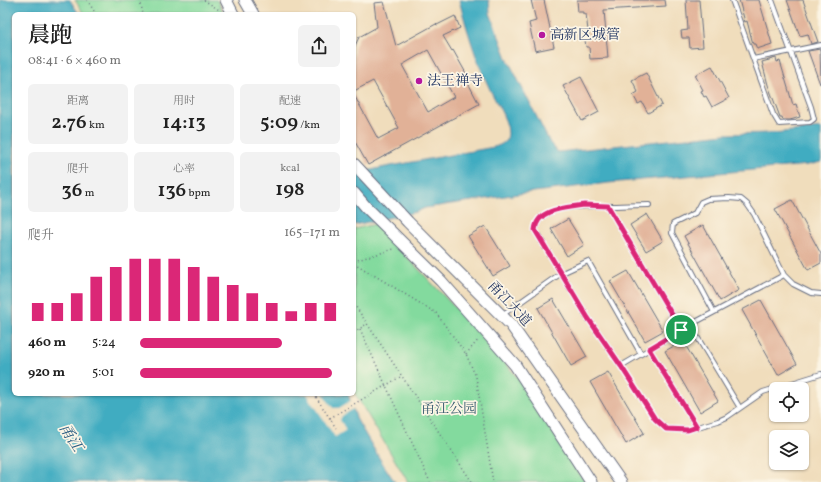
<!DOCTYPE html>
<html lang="zh">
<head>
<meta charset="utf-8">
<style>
  :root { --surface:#fff; --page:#f2f2f2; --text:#222; --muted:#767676; --accent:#db2777 }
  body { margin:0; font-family:Vollkorn,"Noto Serif SC",serif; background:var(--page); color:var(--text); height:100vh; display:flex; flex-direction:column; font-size:15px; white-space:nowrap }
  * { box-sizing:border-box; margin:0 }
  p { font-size:13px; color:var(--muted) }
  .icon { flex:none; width:22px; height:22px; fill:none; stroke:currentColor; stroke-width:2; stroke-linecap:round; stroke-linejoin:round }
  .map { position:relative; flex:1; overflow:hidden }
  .details { position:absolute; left:12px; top:12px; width:344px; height:384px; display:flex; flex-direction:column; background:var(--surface); border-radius:6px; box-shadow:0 1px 3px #0004 }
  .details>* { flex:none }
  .controls { position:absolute; left:769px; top:382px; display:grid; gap:8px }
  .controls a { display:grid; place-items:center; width:40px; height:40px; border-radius:6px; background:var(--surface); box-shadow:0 1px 3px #0004; font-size:20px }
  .pin { position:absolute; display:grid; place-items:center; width:34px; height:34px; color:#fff; margin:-17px; border:2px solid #fff; border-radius:50%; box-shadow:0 1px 4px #0007 }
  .round { display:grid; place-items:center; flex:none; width:42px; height:42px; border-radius:6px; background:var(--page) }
  .overview { display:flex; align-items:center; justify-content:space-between; height:68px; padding:0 16px }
  h1 { font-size:22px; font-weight:600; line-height:30px }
  .metrics { display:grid; grid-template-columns:repeat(3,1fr); gap:6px; height:68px; padding:4px 16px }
  .metrics div { display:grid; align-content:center; border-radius:6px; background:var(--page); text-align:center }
  .metrics b { font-size:20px; font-weight:600 }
  .metrics small { font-size:11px; font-weight:400 }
  .metrics p { font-size:11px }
  .chart { height:112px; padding:8px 16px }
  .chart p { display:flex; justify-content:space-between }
  .chart svg { width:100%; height:72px; margin-top:4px; stroke:var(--accent); stroke-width:6 }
  ul { padding:0 16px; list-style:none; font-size:13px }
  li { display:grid; grid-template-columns:64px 48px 1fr; align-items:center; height:30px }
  li i { height:10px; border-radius:5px; background:var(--accent) }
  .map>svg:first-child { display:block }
  .green { fill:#83da9e; stroke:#4f847e }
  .water { fill:#41acc1; stroke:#2e6e90 }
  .pier { fill:#f0ddbc }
  .building { fill:#e1b197; fill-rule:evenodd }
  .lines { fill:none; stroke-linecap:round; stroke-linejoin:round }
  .lane-casing { stroke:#666c7f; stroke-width:6 }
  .secondary-casing { stroke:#666c7f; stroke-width:13 }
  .path { stroke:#666c7f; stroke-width:1.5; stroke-dasharray:1 3; stroke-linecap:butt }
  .lane { stroke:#fff; stroke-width:4 }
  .secondary { stroke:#fff; stroke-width:11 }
  .route-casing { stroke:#fff; stroke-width:8 }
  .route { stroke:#db2777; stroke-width:5 }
  .poi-dot { fill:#b5179e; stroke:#fcf5e5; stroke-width:1.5 }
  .labels { text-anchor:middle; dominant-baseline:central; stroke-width:3.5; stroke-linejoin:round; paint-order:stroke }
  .poi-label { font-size:14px; fill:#1b2f5e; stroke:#fcf5e5; text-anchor:start }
  .street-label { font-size:14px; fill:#1b2f5e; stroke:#fcf5e5 }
  .park-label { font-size:14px; fill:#355a6e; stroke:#fcf5e5 }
  .water-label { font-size:15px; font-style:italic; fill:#285b81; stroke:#fcf5e5 }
</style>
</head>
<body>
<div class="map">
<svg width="821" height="482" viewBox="0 0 821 482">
  <rect width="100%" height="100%" fill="#fcf5e5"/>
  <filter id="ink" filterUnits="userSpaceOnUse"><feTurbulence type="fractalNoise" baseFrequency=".025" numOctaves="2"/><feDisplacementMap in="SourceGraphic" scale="8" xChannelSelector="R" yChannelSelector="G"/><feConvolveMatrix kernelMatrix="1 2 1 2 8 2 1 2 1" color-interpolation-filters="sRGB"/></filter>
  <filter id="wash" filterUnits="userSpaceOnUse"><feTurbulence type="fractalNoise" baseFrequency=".012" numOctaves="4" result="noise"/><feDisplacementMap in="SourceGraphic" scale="16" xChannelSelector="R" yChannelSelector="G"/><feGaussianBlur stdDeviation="0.9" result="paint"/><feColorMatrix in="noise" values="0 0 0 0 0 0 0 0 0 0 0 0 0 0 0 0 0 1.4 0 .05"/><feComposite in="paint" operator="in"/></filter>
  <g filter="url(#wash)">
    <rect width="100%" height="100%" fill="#f0ddbc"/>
    <!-- green -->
    <path class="green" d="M75,0H217L224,14H84Z
      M376,224L495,350L519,380L585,482H408L354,392V229Z"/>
    <!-- water -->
    <path class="water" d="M0,0H70L79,14H14V394H348L357,420L381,461L395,482H0Z
      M459,0H489L490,13L507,58L550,143L558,152L725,134L774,133L821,128V162L808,165L608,183L525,193L425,208L416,212L354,225V174L380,168L494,147C501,145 508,142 508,133C508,119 493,98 488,85C475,58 467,29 459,0Z"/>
    <!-- pier -->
    <path class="pier" d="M307,394H323L333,408H339L352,400L355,408L342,416L340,420L346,430L335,437Z"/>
    <g id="blocks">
      <!-- building -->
      <path class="building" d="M531,0H544L554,47L535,51L529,23L536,21Z
        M577,0H665L666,6L604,10L608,58L590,59L589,47H586L585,40L589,39L586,14H583V12H578Z
        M686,0H699L703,47L690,48L689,38H682L681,31L688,30Z
        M739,0H759L772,44L757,49L755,44H753L747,21L745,22Z
        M787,0H803L818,42L811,44L808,34L800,36Z
        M384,2L396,46L436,24L437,25L455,16L460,28L443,36L452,51L453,50L467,75L465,77L479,104L368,165L354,140V95L378,139L399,128L373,81L354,91V48L359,37L377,27L374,3ZM428,50L454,97L428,112L402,65Z
        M820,49L821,84H820L808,51Z
        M776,58L777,62L780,61L793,105L796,104L800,117L790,120H783L782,117H780L768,85L762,62Z
        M712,66L729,98L712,107L706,96L704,97L701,91L703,90L695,75Z
        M646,73L662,105L648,113L642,102L638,104L633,95L638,92L632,80Z
        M581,77L599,112L582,121L563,86Z
        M792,200L821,254V263L808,270L775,209Z
        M647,214L663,241L646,251L630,225Z
        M568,219L584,245L567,256L551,229Z
        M703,225L739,290L720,301L684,236Z
        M485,226L510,266L493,276L468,236Z
        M628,271L663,331L645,341L610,281Z
        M553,299L587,357L571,366L538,308Z
        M761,300L797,364L778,375L742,310Z
        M683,341L718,401L700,412L665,351Z
        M608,372L644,433L626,444L590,382Z"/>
    </g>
  </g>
  <g filter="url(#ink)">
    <use href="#blocks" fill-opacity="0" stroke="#666c7f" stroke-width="1"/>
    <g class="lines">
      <!-- lane casing -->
      <g class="lane-casing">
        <path id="lane" d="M732,0L773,114L779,124L810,122L814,119L811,107L772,0
          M753,59L821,45
          M649,205C635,205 622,206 608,206C587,206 538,203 535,230L588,318L621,366L655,419L666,429L688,430L718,421L727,417L763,392L821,374
          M608,206L681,330
          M714,312L672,233L673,224L695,213L701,202L708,199L729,198L741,199L747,204L754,214L784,275L793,284L811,293L821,294
          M502,315L560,274L588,261L641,354
          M690,325L740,408
          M649,349L697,427
          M621,366L690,325L784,275"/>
      </g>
      <!-- secondary casing -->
      <g class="secondary-casing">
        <path id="secondary" d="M226,0L233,14
          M245,0L253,14
          M354,164L408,222L511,325L621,482
          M354,193L366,207L441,281L515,365L591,482"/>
      </g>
      <!-- path -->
      <path class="path" d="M87,0L96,14
        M140,0L143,14
        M204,0L219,10
        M354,261L394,249
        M354,263L436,313L466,354L476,377L493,482
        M354,304L472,482
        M360,329L430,482
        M354,332L367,324
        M466,354L479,339
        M314,394L336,428
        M330,418L402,376"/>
      <!-- lane -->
      <use href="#lane" class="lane"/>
      <!-- secondary -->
      <use href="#secondary" class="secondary"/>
    </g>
  </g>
  <g class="lines" filter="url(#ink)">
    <!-- route casing -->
    <g class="route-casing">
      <path id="route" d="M584,205L608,206L681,330L649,349L697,427L688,430L666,429L655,419L621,366L588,318L535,230C537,208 567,208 584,205Z"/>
    </g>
    <!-- route -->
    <use href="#route" class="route"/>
  </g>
  <!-- markers -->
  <g class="poi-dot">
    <circle cx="542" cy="35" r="4"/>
    <circle cx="419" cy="81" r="4"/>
  </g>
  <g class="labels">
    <!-- poi labels -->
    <g class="poi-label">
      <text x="550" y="35">高新区城管</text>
      <text x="427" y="81">法王禅寺</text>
    </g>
    <!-- street labels -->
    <g class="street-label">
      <text transform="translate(509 304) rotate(47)">甬江大道</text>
    </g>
    <!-- park labels -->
    <g class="park-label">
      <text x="449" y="409">甬江公园</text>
    </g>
    <!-- water labels -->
    <g class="water-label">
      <text transform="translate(70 438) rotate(58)">甬江</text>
    </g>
  </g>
</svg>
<div class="controls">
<a><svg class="icon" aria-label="locate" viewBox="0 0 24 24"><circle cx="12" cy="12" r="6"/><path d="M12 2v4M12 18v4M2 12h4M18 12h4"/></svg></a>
<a><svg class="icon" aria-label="layers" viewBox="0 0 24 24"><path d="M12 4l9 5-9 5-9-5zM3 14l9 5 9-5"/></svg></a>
</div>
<div class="pin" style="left:681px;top:330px;background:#1e9e55"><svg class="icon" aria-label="arrive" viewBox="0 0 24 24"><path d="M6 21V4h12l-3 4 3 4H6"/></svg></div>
<section class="details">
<div class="overview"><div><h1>晨跑</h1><p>08:41 · 6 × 460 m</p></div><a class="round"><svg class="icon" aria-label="share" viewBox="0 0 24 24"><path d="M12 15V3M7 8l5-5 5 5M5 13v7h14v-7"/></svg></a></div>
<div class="metrics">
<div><p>距离</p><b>2.76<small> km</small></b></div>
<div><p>用时</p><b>14:13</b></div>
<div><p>配速</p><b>5:09<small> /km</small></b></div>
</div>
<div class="metrics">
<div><p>爬升</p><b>36<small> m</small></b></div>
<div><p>心率</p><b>136<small> bpm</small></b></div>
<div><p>kcal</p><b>198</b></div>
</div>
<div class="chart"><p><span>爬升</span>165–171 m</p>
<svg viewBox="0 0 160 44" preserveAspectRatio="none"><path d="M5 44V33M15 44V33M25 44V27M35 44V17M45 44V11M55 44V6M65 44V6M75 44V6M85 44V11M95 44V17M105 44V22M115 44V27M125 44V33M135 44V38M145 44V33M155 44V33"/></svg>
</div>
<ul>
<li><b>460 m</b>5:24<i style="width:71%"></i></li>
<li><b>920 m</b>5:01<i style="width:96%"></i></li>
</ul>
</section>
</div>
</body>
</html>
